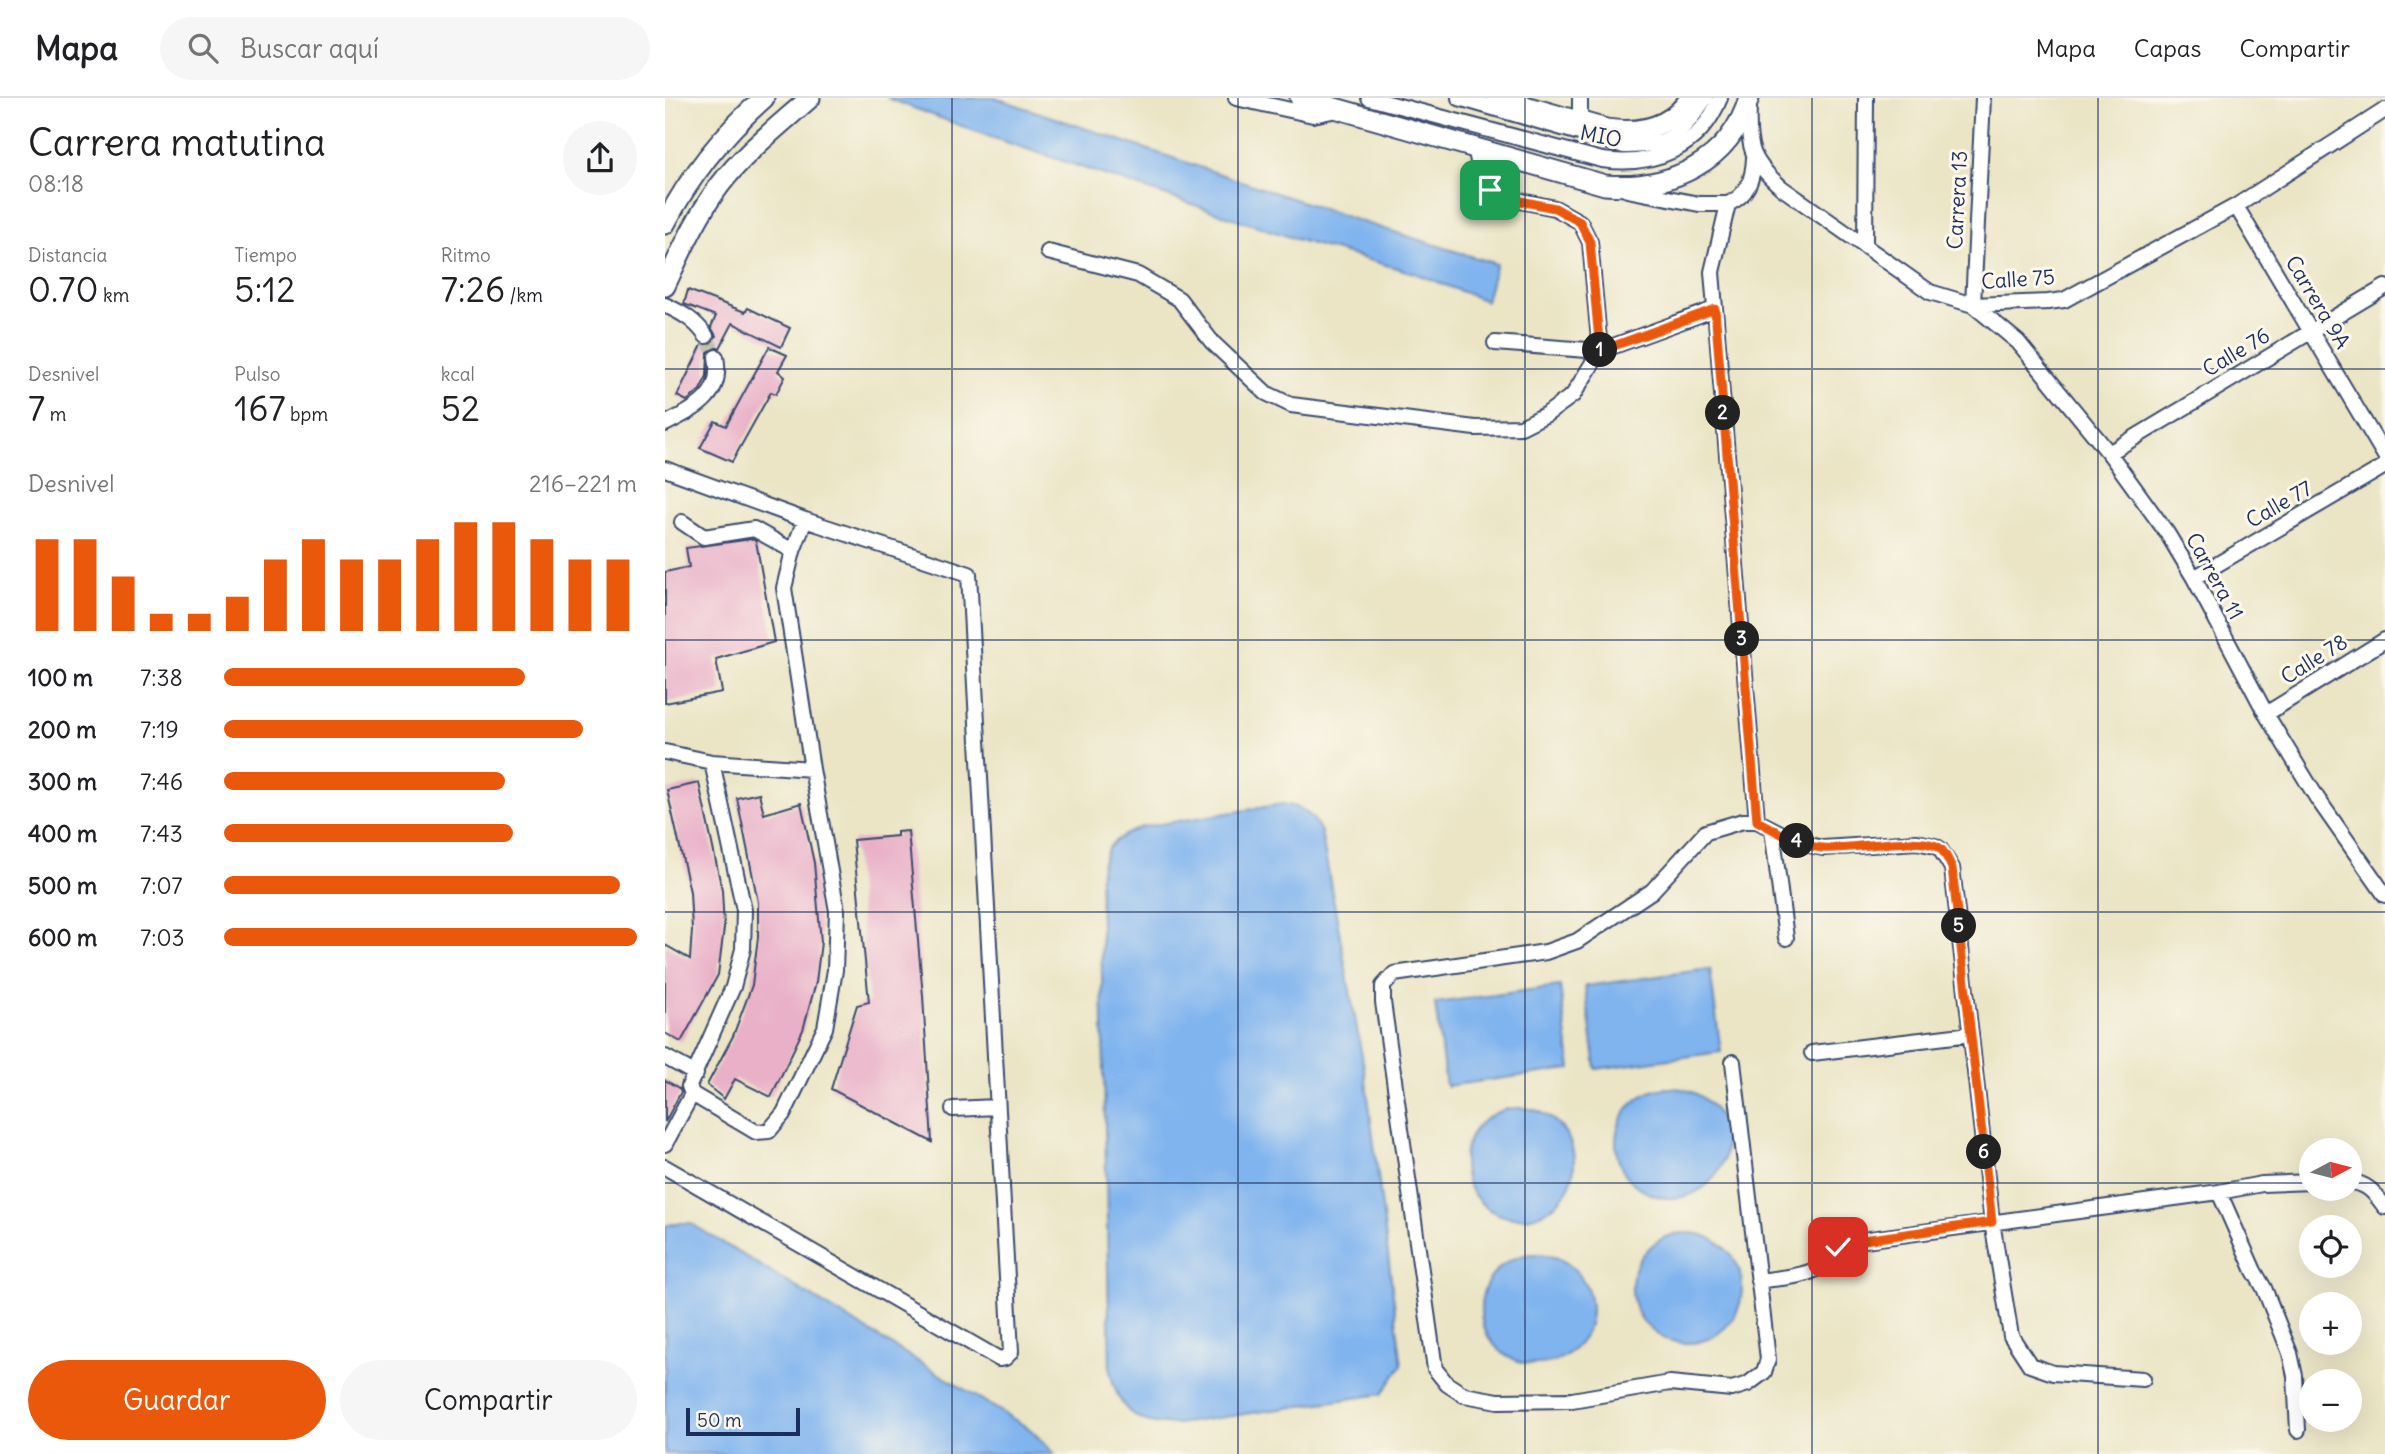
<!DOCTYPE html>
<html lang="es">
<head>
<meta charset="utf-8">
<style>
  :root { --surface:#fff; --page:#f6f6f6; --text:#202124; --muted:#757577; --line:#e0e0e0; --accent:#ea580c }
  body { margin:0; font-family:Delius,sans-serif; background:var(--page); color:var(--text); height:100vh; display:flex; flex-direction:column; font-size:26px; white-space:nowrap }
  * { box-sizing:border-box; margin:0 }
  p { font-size:23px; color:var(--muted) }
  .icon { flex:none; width:38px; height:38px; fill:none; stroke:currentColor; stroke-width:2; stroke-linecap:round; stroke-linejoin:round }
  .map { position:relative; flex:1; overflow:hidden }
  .panel { display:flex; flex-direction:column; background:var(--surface); width:665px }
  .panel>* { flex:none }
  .needle { width:46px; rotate:83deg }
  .tools { position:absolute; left:1634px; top:1040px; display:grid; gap:14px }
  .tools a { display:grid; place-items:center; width:63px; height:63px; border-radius:50%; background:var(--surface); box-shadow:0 7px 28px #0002; font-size:35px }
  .scale { position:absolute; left:21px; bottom:18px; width:114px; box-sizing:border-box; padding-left:7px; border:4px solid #1b2f5e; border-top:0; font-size:19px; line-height:24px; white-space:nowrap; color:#1b2f5e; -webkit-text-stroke:5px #fbf7ec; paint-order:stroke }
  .pin { position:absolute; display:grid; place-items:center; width:60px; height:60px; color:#fff; margin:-30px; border-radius:14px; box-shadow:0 4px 10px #0006 }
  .km { position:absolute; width:35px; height:35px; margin:-18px; border-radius:50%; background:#222; color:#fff; font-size:19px; line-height:35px; text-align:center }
  .round { display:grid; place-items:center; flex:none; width:74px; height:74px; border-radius:37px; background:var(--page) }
  .overview { display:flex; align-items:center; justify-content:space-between; height:119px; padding:0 28px }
  h1 { font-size:38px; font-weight:600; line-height:52px }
  .stats { display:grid; grid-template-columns:repeat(3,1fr); gap:10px; height:119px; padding:7px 28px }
  .stats div { display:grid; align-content:center }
  .stats b { font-size:35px; font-weight:600 }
  .stats small { font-size:19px; font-weight:400 }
  .stats p { font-size:19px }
  .chart { height:196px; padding:14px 28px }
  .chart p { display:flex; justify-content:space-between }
  .chart svg { width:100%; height:126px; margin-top:7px; stroke:var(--accent); stroke-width:6 }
  .action { display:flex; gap:14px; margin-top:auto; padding:14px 28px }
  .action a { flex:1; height:80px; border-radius:42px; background:var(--accent); color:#fff; font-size:28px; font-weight:600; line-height:80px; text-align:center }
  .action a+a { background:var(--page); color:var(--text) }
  ul { padding:0 28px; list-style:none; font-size:23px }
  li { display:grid; grid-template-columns:112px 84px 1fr; align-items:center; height:52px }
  li i { height:18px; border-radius:9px; background:var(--accent) }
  header { display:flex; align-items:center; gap:42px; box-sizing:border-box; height:98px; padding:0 35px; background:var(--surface); border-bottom:2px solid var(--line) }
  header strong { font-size:33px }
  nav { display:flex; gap:38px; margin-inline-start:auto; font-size:24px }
  .search { width:490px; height:63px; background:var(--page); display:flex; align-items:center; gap:18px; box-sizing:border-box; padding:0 24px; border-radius:38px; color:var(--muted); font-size:26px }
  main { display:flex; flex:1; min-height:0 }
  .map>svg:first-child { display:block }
  .water { fill:#80b4ee; stroke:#4e72a6; stroke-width:2 }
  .building { fill:#e9b0c8 }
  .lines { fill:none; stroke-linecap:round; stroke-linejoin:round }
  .minor-tunnel { stroke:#c1c1b1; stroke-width:14; stroke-dasharray:14 7; stroke-linecap:butt }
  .minor-casing { stroke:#3a4a6e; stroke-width:18 }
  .major-casing { stroke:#3a4a6e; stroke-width:23 }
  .minor { stroke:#fff; stroke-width:14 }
  .major { stroke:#fff; stroke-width:19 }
  .route-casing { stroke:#fff; stroke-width:14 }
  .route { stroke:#ea580c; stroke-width:9 }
  .grid { fill:none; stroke:#1b2f5e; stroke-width:2; stroke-opacity:0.55 }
  .labels { text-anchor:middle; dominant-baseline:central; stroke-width:6; stroke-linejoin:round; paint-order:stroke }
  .street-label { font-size:21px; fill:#1b2f5e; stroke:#fbf7ec }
</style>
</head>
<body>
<header>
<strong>Mapa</strong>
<div class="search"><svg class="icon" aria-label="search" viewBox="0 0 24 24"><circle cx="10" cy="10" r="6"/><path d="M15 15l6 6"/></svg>Buscar aquí</div>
<nav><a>Mapa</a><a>Capas</a><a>Compartir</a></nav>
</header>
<main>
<section class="panel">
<div class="overview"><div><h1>Carrera matutina</h1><p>08:18</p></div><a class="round"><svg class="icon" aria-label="share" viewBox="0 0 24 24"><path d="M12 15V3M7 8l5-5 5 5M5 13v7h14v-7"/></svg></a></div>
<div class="stats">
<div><p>Distancia</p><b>0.70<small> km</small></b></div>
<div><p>Tiempo</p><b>5:12</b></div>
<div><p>Ritmo</p><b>7:26<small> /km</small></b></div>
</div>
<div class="stats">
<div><p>Desnivel</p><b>7<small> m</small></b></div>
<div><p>Pulso</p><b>167<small> bpm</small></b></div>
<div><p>kcal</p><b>52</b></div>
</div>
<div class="chart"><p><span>Desnivel</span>216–221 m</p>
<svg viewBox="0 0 160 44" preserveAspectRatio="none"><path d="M5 44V12M15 44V12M25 44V25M35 44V38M45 44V38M55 44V32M65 44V19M75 44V12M85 44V19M95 44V19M105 44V12M115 44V6M125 44V6M135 44V12M145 44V19M155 44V19"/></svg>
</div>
<ul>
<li><b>100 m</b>7:38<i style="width:73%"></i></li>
<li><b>200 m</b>7:19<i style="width:87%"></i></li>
<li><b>300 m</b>7:46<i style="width:68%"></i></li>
<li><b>400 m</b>7:43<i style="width:70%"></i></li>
<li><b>500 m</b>7:07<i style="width:96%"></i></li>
<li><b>600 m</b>7:03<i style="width:100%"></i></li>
</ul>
<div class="action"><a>Guardar</a><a>Compartir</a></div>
</section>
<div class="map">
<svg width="1720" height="1356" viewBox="0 0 1720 1356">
  <rect width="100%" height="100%" fill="#fbf7ec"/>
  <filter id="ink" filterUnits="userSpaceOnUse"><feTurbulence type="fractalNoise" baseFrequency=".0143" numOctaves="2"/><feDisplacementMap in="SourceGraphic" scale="14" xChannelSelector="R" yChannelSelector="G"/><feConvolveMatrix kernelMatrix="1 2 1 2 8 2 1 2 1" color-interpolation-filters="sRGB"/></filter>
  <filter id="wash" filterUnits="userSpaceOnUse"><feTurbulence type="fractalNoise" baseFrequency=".00686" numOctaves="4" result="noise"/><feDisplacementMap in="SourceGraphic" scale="28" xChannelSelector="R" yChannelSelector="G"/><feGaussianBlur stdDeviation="1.57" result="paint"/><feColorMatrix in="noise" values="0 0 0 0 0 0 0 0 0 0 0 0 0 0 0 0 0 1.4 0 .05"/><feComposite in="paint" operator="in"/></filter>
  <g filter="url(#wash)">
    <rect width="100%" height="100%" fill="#ebe5c6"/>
    <!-- water -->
    <path class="water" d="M222,0H331L694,123L831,166L821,203L749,175L634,142L326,39Z
      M618,706C638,709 647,716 656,734L700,975L737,1267L717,1296L512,1326C470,1328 453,1312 445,1272L435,779C439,747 448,741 477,729Z
      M1045,871L1056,954L931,971L920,888Z
      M895,888L906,971L781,988L770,905Z
      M951 1045a55 55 0 1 1 110 0a55 55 0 1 1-110 0Z
      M799 1065a55 55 0 1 1 110 0a55 55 0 1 1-110 0Z
      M12,1125H25L365,1331L390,1356H0V1128Z
      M967 1190a55 55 0 1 1 110 0a55 55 0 1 1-110 0Z
      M816 1211a55 55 0 1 1 110 0a55 55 0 1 1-110 0Z"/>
    <g id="blocks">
      <!-- building -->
      <path class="building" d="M23,192L80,214L83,210L125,230L116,249L68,225L55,250H49L43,254L42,278L35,292L22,303L12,298L37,247L46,246L51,238L46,229L51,218L19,206Z
        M104,249L122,257L113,273L120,279L111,296L106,294L67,364L35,350L50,323L61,328Z
        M87,441L91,443L109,544L51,561L57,594L0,605V474L24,469L21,450Z
        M34,685L57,792L59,830L53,877L16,944L0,935V847L25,861L27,832L25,794L2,692Z
        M94,695L99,716L136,705L149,765L156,844L151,884L138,932L106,999L70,981L59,1001L42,987L68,938L87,887L93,839V804L72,700Z
        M243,733L258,898L267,1044L166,991L192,907L204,904L188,742L232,738V734Z
        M0,982L15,991L16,994L0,1024Z"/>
    </g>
  </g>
  <g filter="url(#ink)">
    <use href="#blocks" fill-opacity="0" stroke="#3a4a6e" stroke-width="2"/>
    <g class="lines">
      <!-- minor-tunnel -->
      <path class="minor-tunnel" d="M41,238L51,259"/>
      <!-- minor casing -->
      <g class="minor-casing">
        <path id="minor" d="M571,0L648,17L672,12
          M704,0L937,62C988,69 1035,51 1055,0
          M794,0L959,48C1002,49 1018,36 1040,0
          M915,0V24
          M1084,10C1082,50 1087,64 1117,90L1265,194L1308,207L1383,204L1399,202L1571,108L1720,12
          M1089,60C1088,81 1083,97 1063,106L1047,174L1092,723
          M962,92L1034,106H1063
          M1571,108L1720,358
          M1200,148L1201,0
          M383,154L473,177L514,201L547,244L601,295L626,307L810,330L856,329L882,316L908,297L935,253L925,144L915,124L890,110L841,100L825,92L817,83L810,49
          M0,207C17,215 30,222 41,238
          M1308,207L1353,244L1444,355L1502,435L1529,480L1601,616L1652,700L1720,797
          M1308,207L1318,0
          M830,245L935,253L1050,211
          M0,326C29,311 59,299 51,259
          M1444,355L1720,189
          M0,371L140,422L304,476L346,1254L340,1260L334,1261L0,1069
          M140,422L128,453L119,490L147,671L172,813L170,872L160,930L119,1015L104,1033L91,1034L27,996L24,988L68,889L78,851L79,812L47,664L147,671
          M17,424L39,439L89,431L128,453
          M1529,480L1720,368
          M1601,616L1720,542
          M0,654L47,664
          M1107,731L1121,840
          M1147,955L1306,936
          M0,959L31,976
          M1068,964L1103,1261L1099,1274L1083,1286L1067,1291L1005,1285L907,1302L833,1303L799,1297L782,1286L770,1271L718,904V888L729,876L881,854L912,843L987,793L1041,734L1078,723H1092L1135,745L1158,750L1252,744L1270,748L1275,751L1287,770L1327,1124L1346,1238L1365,1267L1388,1275L1478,1281
          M288,1011L332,1009
          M0,1046L27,996
          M1685,1084C1703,1085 1710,1096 1720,1109
          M1554,1094L1589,1173L1599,1190L1625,1255L1630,1278L1633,1332
          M1093,1183C1110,1180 1134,1180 1149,1172C1164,1164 1168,1151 1184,1144L1554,1094L1597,1086L1647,1084"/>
      </g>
      <!-- major casing -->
      <g class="major-casing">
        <path id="major" d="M635,0L940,87C1004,92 1065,65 1084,0
          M832,0L941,31C974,36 1006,30 1025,0
          M0,126C25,77 57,37 99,0
          M0,188C16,154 32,117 55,87C80,54 115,27 145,0"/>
      </g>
      <!-- minor -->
      <use href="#minor" class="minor"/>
      <!-- major -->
      <use href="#major" class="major"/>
    </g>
  </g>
  <g class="lines" filter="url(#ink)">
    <!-- route casing -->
    <g class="route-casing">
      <path id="route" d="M825,92L841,100L890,110L915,124L925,144L935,253L1050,211L1092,723C1112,733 1134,748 1157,750C1184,753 1257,735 1276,751C1281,756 1284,764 1287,770L1327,1124L1184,1144L1173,1149"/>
    </g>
    <!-- route -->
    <use href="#route" class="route"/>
  </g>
  <!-- grid -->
  <path class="grid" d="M287,0V1356M573,0V1356M860,0V1356M1147,0V1356M1433,0V1356M0,271H1720M0,542H1720M0,814H1720M0,1085H1647M1685,1085H1720"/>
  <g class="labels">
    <!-- street labels -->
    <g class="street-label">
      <text transform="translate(936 38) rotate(11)">MIO</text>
      <text transform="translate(1292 102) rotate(-87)">Carrera 13</text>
      <text transform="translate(1353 181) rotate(-4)">Calle 75</text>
      <text transform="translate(1653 204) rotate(59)">Carrera 9A</text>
      <text transform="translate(1571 254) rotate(-31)">Calle 76</text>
      <text transform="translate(1614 406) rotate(-30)">Calle 77</text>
      <text transform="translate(1550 478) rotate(61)">Carrera 11</text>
      <text transform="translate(1649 561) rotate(-32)">Calle 78</text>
    </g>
  </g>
</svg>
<div class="tools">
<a><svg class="needle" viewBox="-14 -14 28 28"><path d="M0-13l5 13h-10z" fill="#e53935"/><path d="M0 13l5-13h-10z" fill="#757577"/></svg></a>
<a><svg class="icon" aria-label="locate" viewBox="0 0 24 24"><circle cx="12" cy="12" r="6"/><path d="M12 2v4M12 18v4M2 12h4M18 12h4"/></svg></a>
<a>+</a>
<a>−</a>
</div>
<div class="scale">50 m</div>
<div class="pin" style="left:825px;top:92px;background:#1e9e55"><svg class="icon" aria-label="arrive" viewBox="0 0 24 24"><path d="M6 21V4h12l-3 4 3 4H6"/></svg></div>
<div class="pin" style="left:1173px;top:1149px;background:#d93025"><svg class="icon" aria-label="check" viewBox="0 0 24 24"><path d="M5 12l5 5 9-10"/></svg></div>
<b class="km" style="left:935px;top:252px">1</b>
<b class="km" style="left:1058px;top:315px">2</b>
<b class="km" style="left:1077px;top:541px">3</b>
<b class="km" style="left:1132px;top:743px">4</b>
<b class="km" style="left:1294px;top:828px">5</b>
<b class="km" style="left:1319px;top:1054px">6</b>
</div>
</main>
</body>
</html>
